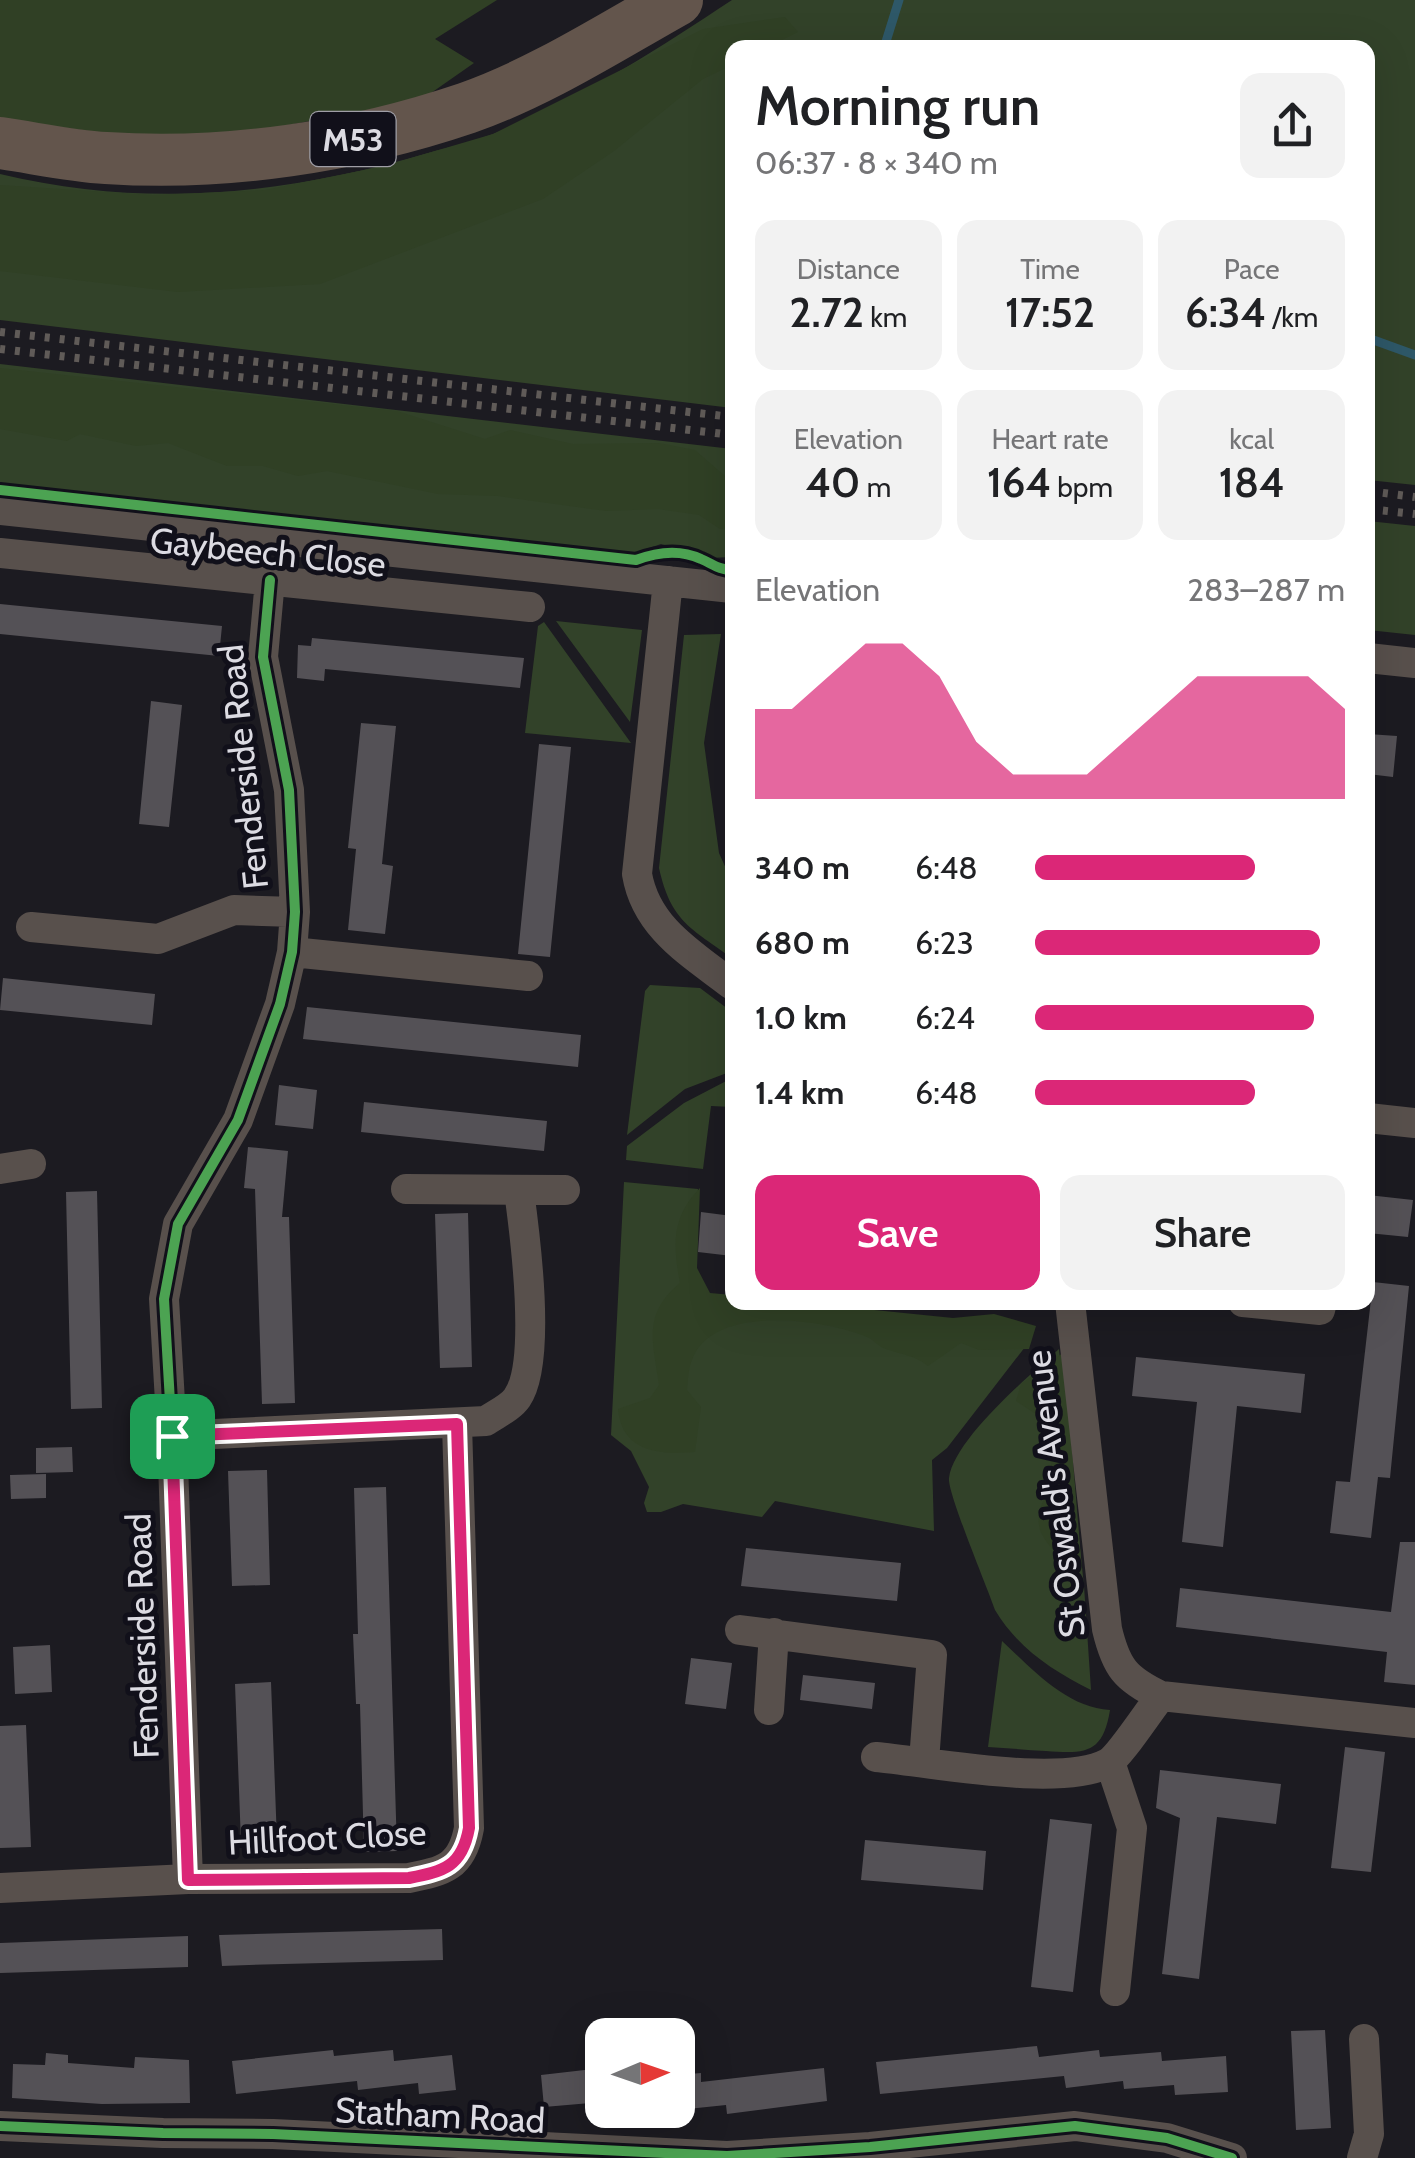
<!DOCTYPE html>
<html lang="en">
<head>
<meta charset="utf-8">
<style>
  :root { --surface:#fff; --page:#f2f2f2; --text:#202124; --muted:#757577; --accent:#db2777 }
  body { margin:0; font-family:Cabin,sans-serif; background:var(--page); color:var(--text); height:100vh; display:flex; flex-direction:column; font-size:38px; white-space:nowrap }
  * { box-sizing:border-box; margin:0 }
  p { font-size:32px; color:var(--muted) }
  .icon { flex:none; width:55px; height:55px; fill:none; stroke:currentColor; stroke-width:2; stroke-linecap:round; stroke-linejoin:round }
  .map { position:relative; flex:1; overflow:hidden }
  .panel { position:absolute; left:725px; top:40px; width:650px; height:1270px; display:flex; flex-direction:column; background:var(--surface); border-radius:20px; box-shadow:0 10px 40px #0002 }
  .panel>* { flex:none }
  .needle { width:65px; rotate:88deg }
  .fabs { position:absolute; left:585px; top:2018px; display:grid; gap:20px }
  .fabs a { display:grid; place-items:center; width:110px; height:110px; border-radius:20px; background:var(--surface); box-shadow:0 10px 40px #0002; font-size:50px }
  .pin { position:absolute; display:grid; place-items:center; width:85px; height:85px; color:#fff; margin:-42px; border-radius:20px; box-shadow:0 5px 15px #0006 }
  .round { display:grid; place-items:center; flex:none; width:105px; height:105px; border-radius:20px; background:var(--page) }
  .summary { display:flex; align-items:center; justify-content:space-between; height:170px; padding:0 30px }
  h1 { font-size:55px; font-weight:600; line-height:75px }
  .stats { display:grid; grid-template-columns:repeat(3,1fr); gap:15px; height:170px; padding:10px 30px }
  .stats div { display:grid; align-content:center; border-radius:20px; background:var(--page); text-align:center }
  .stats b { font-size:42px; font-weight:600 }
  .stats small { font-size:28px; font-weight:400 }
  .stats p { font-size:28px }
  .chart { height:280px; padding:20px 30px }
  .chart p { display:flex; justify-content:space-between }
  .chart svg { width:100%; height:180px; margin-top:10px; fill:var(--accent); opacity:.7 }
  .cta { display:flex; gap:20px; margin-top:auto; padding:20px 30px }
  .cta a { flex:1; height:115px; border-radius:20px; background:var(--accent); color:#fff; font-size:40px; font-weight:600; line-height:115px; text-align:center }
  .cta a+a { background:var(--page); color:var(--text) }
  ul { padding:0 30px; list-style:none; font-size:32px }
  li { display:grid; grid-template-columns:160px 120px 1fr; align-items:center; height:75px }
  li i { height:25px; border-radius:12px; background:var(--accent) }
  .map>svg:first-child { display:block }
  .green { fill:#324229 }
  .forest { fill:#304025 }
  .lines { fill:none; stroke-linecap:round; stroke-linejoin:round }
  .stream { stroke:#2e5868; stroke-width:9 }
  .building { fill:#545156 }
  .minor { stroke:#58504c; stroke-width:30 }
  .motorway { stroke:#63554c; stroke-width:52 }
  .rail { stroke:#605b58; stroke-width:8; stroke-dasharray:5 10; stroke-linecap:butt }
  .cycleway-casing { stroke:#11101a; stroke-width:16 }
  .cycleway { stroke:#4ca352; stroke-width:10 }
  .route-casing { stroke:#fff; stroke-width:20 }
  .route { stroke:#db2777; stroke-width:12 }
  .labels { text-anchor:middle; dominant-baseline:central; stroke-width:10; stroke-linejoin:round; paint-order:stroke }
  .shield { fill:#11101a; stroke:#9f9ea6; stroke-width:2.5 }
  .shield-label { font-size:32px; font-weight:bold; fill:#dcdbe2 }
  .street-label { font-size:35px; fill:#dcdbe2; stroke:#11101a }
</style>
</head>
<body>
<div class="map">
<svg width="1415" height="2158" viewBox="0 0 1415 2158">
  <rect width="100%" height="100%" fill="#1c1b21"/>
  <!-- green -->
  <path class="green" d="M732,0H1415V485L1368,480V48H732V408L0,320V174C146,209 285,195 428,153C449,147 472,142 493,134C578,101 656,50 732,0Z
    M0,364L732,449V557L709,558L661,544L635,553L0,483Z
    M1368,521L1415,526V635L1368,630Z
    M556,621L642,630L630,722Z
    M544,622L631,743L525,733L538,626Z
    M721,634L704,743L719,853L732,882V958C691,928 671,922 659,868L684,635Z
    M650,985L700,988L732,1012V1071L685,1089L627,1135L645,991Z
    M732,1078V1107L711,1106L703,1169L626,1160L627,1146L684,1103Z
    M624,1182L698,1189L694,1270L707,1296L732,1302L844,1311L1032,1338L947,1448L932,1460L934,1531L775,1501L762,1517L683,1504L661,1512H647L644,1503L649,1487L631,1451L611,1435Z
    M1059,1349L1084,1586L1091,1690C1051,1670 1018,1648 995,1610C988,1589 947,1492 949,1478C954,1439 1030,1375 1059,1349Z
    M1002,1641C1032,1669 1067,1708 1110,1710C1103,1754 1085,1754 1046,1751C1027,1750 1007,1748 988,1747Z"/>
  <!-- forest -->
  <path class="forest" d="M0,0H497L435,39L474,63L421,100L262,130L168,142L0,119Z
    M785,17L798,32L768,47L732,48V65L703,79L614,151L543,199L320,284L178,292L0,271V185L153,195L265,190L384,166L493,134L703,29Z
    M0,368L397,411L485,439L510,430L573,444L659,443L695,450L726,477L732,478V528L720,529L699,515L658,509L606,511L498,496L438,494L327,471L298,476L263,466H227L168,443L136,446L80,434L67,441L0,429Z
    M700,1188L697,1268L710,1293L732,1295V1302L829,1305L845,1303V1307L953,1318L994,1314L1036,1326L1029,1349L979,1350L961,1343L928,1366C914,1355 903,1355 886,1349C879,1347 874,1340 867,1337C824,1319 712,1303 692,1360C688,1369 688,1381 687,1390L701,1407L695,1452C659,1455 622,1452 618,1409L650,1398L659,1385C653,1343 642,1314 680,1283C673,1246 671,1217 700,1188Z
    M1064,1352L1082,1570H1072C1037,1533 1027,1527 1054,1479L1042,1418L1016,1401L1021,1384Z"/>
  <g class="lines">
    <!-- stream -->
    <path class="stream" d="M884,48L899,0
      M1368,338L1415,355"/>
  </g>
  <!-- building -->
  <path class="building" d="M0,604L222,626L219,656L0,634Z
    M312,638L524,658L520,688L325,669L324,681L297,678L298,645L311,646Z
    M151,701L182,705L169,827L139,824Z
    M361,723L396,726L382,864L393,866L385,934L348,930L356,849L348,848Z
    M1368,734L1397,736L1393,777L1368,774Z
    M539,744L571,747L550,957L518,954Z
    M3,978L155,994L152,1025L0,1010Z
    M307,1007L581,1035L578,1067L303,1039Z
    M279,1085L317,1090L313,1129L275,1125Z
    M364,1102L547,1121L544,1151L361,1132Z
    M248,1147L288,1151L282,1217H289L295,1403L262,1404L255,1189L244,1188Z
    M97,1191L102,1408L71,1409L66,1192Z
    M1368,1195L1413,1200L1408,1237L1368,1233Z
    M701,1212L732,1216V1256L698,1252Z
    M468,1213L472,1367L440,1368L435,1214Z
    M1373,1282L1409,1286L1390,1478L1378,1477L1371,1538L1330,1533L1336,1481L1350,1482Z
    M1136,1357L1305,1374L1301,1413L1237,1406L1223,1547L1182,1542L1197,1402L1132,1396Z
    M72,1447L73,1472L36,1473V1448Z
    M267,1470L270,1585L232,1586L228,1471Z
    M46,1474V1498L11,1499L10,1475Z
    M386,1487L397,1851L364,1852L360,1704H356L353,1634H358L354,1488Z
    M1400,1542H1415V1685L1384,1682L1387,1652L1176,1627L1180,1588L1391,1612Z
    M746,1548L901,1563L897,1601L741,1586Z
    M50,1645L52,1692L15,1694L13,1647Z
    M691,1658L732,1663L726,1709L685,1704Z
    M803,1675L875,1683L872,1709L800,1700Z
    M271,1682L277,1841L241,1843L235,1684Z
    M26,1725L31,1847L0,1848V1726Z
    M1345,1747L1385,1752L1371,1872L1331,1868Z
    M1160,1770L1281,1784L1276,1824L1217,1817L1199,1979L1162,1974L1180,1818L1156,1808Z
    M1050,1819L1092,1824L1073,1992L1031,1987Z
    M865,1840L986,1851L983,1890L861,1880Z
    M442,1929L443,1960L249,1965L222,1966L219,1935Z
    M188,1936V1967L0,1973V1943Z
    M1325,2030L1331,2128L1296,2130L1291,2031Z
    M1037,2046L1039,2057L1099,2050L1100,2057L1161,2052L1162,2061L1226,2056L1228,2092L1175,2095L1174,2085L1124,2089L1123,2081L1066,2088L1064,2076L880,2094L876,2062Z
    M333,2050L334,2056L393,2050L394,2061L452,2055L456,2090L419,2094L418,2083L358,2090L357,2081L236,2094L232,2061Z
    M46,2053L68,2055V2063L134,2068L135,2057L189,2060L190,2103L102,2104L12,2098L13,2064L45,2065Z
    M602,2068V2102L544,2107L541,2075Z
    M824,2068L827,2101L727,2114L726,2105L678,2110V2075L701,2073V2082Z"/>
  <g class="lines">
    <!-- minor -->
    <path class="minor" d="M0,510L732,588
      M0,553L530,607
      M668,581L637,874C646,928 692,954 732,985
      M1368,658L1415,663
      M31,927L158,939L234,910L295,912
      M292,952L528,976
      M1368,1118L1415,1123
      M0,1169L31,1164
      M406,1189L565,1190
      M1070,1302L1107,1629C1116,1667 1125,1679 1161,1696L1415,1723
      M1243,1302L1320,1310L1322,1302
      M172,1436L486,1421C496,1414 511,1407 517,1398C542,1363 525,1235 519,1191
      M740,1630L932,1655L924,1761
      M769,1710L774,1633
      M876,1757C931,1762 1061,1788 1108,1763C1120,1756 1150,1709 1161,1696
      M1110,1762L1132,1828L1115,1991
      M188,1879L172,1436L164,1299L178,1224L238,1120L280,1004L292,952L295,912L289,790L263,657L270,580
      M0,1888L188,1879L409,1878C444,1871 462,1867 469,1828L457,1424
      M0,2126L163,2133L273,2134L727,2156L870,2147L1075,2126L1167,2138L1232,2158
      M1362,2158L1369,2134L1364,2039"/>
    <!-- motorway -->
    <path class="motorway" d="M0,143C35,148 70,156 106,158C227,166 352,147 467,108C541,82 609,38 677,0"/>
    <!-- rail -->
    <path class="rail" d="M0,332L732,417
      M0,349L732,435
      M1368,491L1415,497
      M1368,509L1415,514"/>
    <!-- cycleway casing -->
    <g class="cycleway-casing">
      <path id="cycleway" d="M0,490L636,560C657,552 680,549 701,559C713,564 719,570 732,570
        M188,1879L172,1436L164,1299L178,1224L238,1120L280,1004L292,952L295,912L289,790L263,657L270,580
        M0,2126L163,2133L273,2134L727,2156L870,2147L1075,2126L1167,2138L1232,2158"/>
    </g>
    <!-- cycleway -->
    <use href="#cycleway" class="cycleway"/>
  </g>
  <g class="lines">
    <!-- route casing -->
    <g class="route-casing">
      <path id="route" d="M457,1424L469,1828C462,1867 444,1871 409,1878L188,1880L172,1436Z"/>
    </g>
    <!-- route -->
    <use href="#route" class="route"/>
  </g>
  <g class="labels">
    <!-- shield labels -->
    <rect class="shield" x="310.5" y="112" width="85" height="54" rx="8"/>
    <g class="shield-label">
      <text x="353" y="139">M53</text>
    </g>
    <!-- street labels -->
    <g class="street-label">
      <text transform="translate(268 552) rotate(6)">Gaybeech Close</text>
      <text transform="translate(243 767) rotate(-96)">Fenderside Road</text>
      <text transform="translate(1055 1494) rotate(-97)">St Oswald's Avenue</text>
      <text transform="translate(142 1636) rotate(-92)">Fenderside Road</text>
      <text transform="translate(327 1837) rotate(-3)">Hillfoot Close</text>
      <text transform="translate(440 2115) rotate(3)">Statham Road</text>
    </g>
  </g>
</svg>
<div class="fabs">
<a><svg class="needle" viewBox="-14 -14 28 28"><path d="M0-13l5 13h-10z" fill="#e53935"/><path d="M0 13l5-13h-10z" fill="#757577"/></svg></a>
</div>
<div class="pin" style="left:172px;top:1436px;background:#1e9e55"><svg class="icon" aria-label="arrive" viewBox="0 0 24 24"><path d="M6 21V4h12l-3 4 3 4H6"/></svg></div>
<section class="panel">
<div class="summary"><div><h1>Morning run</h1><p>06:37 · 8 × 340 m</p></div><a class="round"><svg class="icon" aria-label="share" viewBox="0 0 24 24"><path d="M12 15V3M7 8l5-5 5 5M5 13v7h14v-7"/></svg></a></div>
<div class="stats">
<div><p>Distance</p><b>2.72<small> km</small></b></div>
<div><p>Time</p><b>17:52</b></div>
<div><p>Pace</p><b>6:34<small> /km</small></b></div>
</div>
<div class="stats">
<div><p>Elevation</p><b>40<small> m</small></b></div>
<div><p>Heart rate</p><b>164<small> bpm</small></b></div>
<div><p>kcal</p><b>184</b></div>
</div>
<div class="chart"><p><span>Elevation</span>283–287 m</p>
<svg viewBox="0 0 160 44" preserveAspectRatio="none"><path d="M0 44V22L10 22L20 14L30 6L40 6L50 14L60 30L70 38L80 38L90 38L100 30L110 22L120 14L130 14L140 14L150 14L160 22V44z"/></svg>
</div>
<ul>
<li><b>340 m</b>6:48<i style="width:71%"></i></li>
<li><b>680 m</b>6:23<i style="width:92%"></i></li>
<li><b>1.0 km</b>6:24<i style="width:90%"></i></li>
<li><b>1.4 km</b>6:48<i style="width:71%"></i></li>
</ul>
<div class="cta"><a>Save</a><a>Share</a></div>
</section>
</div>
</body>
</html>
